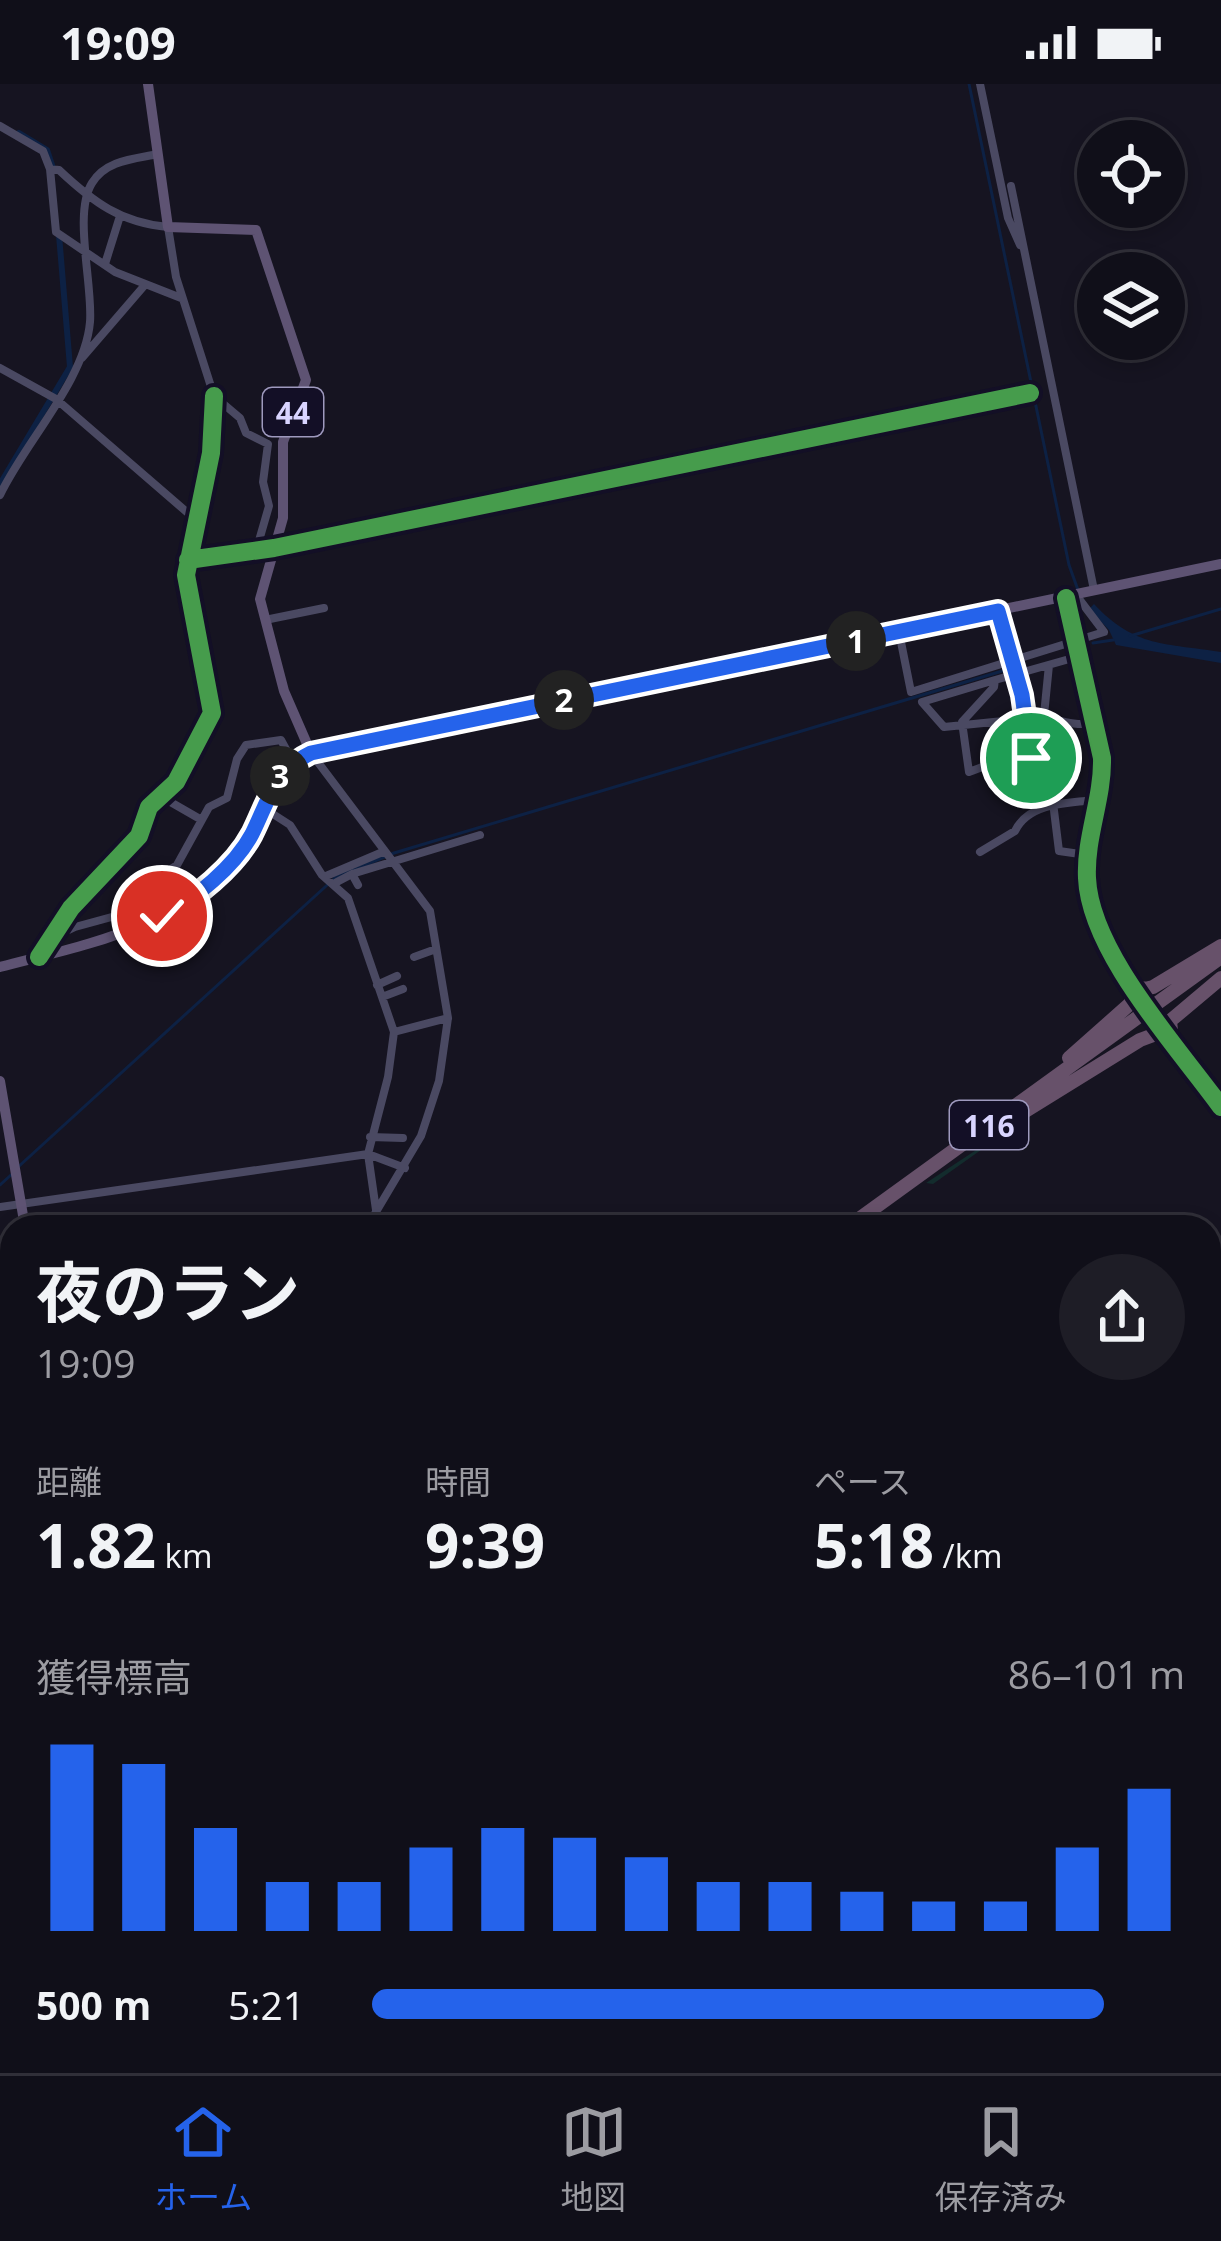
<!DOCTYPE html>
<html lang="ja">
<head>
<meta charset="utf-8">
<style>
  :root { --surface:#100f19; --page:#1e1d26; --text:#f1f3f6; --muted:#9c9ca2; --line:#302f38; --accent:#2563eb }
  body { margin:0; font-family:"Open Sans","Noto Sans JP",sans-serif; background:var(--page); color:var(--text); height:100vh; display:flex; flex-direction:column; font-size:45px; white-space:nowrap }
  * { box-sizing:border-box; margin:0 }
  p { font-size:39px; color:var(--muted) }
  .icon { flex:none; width:66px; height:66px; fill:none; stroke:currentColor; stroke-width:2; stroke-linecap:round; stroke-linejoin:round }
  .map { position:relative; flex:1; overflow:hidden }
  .side { position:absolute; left:0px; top:1131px; width:1221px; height:858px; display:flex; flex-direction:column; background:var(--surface); border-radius:36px 36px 0 0; box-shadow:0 6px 18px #0003,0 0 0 3px var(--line) }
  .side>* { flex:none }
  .controls { position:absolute; left:1077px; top:36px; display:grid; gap:24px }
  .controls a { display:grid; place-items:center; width:108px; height:108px; border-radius:50%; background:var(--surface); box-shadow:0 6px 18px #0003,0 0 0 3px var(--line); font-size:60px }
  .pin { position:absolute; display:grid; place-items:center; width:102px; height:102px; color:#fff; margin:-51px; border:6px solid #fff; border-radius:50%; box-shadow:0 3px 12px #0007 }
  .km { position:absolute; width:60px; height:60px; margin:-30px; border-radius:50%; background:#222; color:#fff; font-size:33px; line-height:60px; text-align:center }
  .round { display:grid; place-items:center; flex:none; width:126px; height:126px; border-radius:63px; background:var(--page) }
  .head { display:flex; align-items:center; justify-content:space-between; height:204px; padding:0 36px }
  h1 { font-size:66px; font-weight:700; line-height:90px }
  .stats { display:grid; grid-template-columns:repeat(3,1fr); gap:18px; height:204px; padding:12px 36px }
  .stats div { display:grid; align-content:center }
  .stats b { font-size:60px; font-weight:700 }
  .stats small { font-size:33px; font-weight:400 }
  .stats p { font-size:33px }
  .chart { height:336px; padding:24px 36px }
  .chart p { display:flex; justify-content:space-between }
  .chart svg { width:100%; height:216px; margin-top:12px; stroke:var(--accent); stroke-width:6 }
  ul { padding:0 36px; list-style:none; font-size:39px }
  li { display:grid; grid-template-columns:192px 144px 1fr; align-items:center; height:90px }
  li i { height:30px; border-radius:15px; background:var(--accent) }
  .status { display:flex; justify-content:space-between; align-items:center; height:84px; padding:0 60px; background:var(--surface); direction:ltr }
  .status svg { height:33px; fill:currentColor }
  .tab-bar { display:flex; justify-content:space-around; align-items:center; height:168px; border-top:3px solid var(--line); background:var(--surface); font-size:33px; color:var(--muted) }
  .tab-bar a { display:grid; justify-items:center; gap:6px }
  .tab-bar .active { color:var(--accent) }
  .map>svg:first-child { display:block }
  .green { fill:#132c2d }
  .water { fill:#0d2144 }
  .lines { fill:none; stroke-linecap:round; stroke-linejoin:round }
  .stream { stroke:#0d2144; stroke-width:3 }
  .canal { stroke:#0d2144; stroke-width:6 }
  .minor { stroke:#4a4962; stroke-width:8 }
  .major { stroke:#5e5373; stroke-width:10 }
  .highway { stroke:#67516a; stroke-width:14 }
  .cycleway-casing { stroke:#130f26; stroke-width:26 }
  .cycleway { stroke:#469c4c; stroke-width:18 }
  .route-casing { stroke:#fff; stroke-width:24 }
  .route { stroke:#2563eb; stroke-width:15 }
  .labels { text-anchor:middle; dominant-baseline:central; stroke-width:9; stroke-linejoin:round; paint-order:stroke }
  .shield { fill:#130f26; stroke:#9e99be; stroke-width:3 }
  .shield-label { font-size:30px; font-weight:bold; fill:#d9d4ff }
</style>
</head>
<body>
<div class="status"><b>19:09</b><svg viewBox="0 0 49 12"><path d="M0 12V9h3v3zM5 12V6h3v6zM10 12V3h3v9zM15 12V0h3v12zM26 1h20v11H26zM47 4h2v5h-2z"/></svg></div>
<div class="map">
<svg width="1221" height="1989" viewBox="0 0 1221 1989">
  <rect width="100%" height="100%" fill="#161421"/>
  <!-- green -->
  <path class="green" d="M1040,1024L933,1100L926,1099Z
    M0,1365L12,1370V1442L0,1437Z"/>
  <!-- water -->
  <path class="water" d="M1094,520C1135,564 1166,559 1221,568V579L1116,561L1109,546L1089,525Z"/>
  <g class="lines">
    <!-- stream -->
    <path class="stream" d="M969,0L1069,481L1078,506
      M1130,552L1221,525
      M1093,559L1113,556
      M17,1084L336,793L394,769L1009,585
      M0,1101L11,1091"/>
    <!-- canal -->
    <path class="canal" d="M19,49L47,66L53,84
      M0,400L70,283L59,151"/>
    <!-- minor -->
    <path class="minor" d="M980,0L1008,134L1020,161
      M0,42L43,67L50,85L56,148L115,188L181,214
      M50,85L59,86C93,118 121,139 168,143L176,193L214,312L240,334L246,349L268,360L263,398L269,422L256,467
      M1011,102L1094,506
      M105,180L120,132
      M82,274L144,202
      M0,284L56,315L196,436
      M0,411C25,358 85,296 90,238C93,201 73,129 92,99C106,76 134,75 158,70
      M188,476L274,464L1030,309
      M1066,514L1102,674C1103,715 1085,753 1087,794C1090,868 1177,962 1221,1023
      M998,527L1022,611L1028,671
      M265,536L324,524
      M899,548L911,608L1104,548L1076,511
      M1080,572L995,596L994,603L962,638L969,688C1006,674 1010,670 1048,678L1059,767L1087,771
      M995,596L922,618L944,643L1023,635
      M1023,631C1048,630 1069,644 1093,639
      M992,639L1007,673
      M311,669L430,827L448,934L439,997L421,1052L367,1143
      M1048,678L1056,674L1044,631L1049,581
      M160,712L200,735
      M262,723L290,741L322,791L348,814L394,948L388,993L368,1070L376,1126
      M980,768L1015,747C1029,718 1068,719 1098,716
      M352,790L480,751
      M326,792L385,767
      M335,799L352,790L358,801
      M52,854L75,843L119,831L134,809L177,781L209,723L227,714L237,675L246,661L281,656L293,678
      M39,873L71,824L139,752L149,723L176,698L212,629L186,491L211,369L214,312
      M414,873L436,865
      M377,901L397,892
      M382,913L403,905
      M394,948L448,934
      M370,1053L403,1054
      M0,1123L368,1070L405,1084
      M1209,1177L1221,1168
      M0,1188L12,1186
      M0,1277L12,1235
      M0,1302L12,1303
      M1209,1351L1221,1343
      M0,1360L12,1365
      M1209,1371L1221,1388
      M1209,1403L1221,1394
      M1221,1414L1217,1417L1221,1423
      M1209,1429L1221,1444
      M1209,1457L1221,1471
      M0,1460L12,1457
      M1209,1485L1221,1472
      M1209,1521L1221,1502
      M0,1531L12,1526
      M1209,1538L1221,1526
      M1209,1559L1221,1550
      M1209,1573L1221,1590
      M0,1581L7,1601
      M1209,1609L1221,1626
      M0,1633L12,1630
      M0,1696L12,1690
      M1209,1728L1221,1710
      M0,1781L12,1776
      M0,1789L12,1784
      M1209,1799L1221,1789
      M0,1831L7,1849L0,1871
      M1209,1868L1221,1859
      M1209,1904L1221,1900
      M1218,1914L1221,1913
      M0,1916L12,1920
      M1209,1940L1221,1935
      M1209,1957L1214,1955
      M1209,1968L1220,1963
      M608,1977L612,1989
      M827,1977L830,1989
      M902,1977L905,1989
      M974,1977L978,1989
      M1202,1977L1206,1989
      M407,1979L408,1977
      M425,1982L444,1977
      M1184,1984L1186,1989
      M1133,1986L1156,1977
      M687,1988L710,1982
      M226,1989L234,1977
      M281,1989L295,1977
      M457,1989L497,1977
      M524,1989L563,1977
      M762,1989L802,1977
      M847,1989L887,1977
      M917,1989L928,1986L925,1977
      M1090,1989L1119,1977
      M1220,1989L1221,1988"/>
    <!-- major -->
    <path class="major" d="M148,0L168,143L256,146L306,296L283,358V434L260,515L284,607L311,669
      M0,883C96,858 177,845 243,763C271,728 264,691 311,669L1221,480
      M0,997L25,1143
      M366,1977L379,1989"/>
    <!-- highway -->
    <path class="highway" d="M1069,974L1131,919V901L1145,905L1153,903L1221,862
      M1006,1039L1140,956L1156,950L1172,956L1170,937L1221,894
      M848,1143L1221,873
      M0,1614L12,1609"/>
    <!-- cycleway casing -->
    <g class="cycleway-casing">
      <path id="cycleway" d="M188,476L274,464L1030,309
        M1066,514L1102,674C1103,715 1085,753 1087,794C1090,868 1177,962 1221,1023
        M39,873L71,824L139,752L149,723L176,698L212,629L186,491L211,369L214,312"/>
    </g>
    <!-- cycleway -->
    <use href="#cycleway" class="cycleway"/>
  </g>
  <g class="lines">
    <!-- route casing -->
    <g class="route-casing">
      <path id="route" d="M162,832C194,816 235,782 252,750C269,716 274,687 311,669L998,527L1022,611L1031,674"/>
    </g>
    <!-- route -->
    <use href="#route" class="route"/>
  </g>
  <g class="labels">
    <!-- shield labels -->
    <g class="shield">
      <rect x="263" y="304" width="60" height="48" rx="9"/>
      <rect x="950" y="1017" width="78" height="48" rx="9"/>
    </g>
    <g class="shield-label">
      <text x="293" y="328">44</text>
      <text x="989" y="1041">116</text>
    </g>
  </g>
</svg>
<div class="controls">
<a><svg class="icon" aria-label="locate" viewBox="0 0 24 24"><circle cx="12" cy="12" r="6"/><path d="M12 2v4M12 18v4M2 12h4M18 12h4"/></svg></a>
<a><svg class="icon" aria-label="layers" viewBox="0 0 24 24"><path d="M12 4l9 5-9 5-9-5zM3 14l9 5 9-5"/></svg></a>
</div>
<div class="pin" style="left:1031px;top:674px;background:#1e9e55"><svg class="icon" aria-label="arrive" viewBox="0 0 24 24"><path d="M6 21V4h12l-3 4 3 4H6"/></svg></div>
<div class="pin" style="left:162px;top:832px;background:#d93025"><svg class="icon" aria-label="check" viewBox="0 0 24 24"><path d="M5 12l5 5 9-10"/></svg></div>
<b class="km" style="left:856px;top:557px">1</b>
<b class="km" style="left:564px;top:616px">2</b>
<b class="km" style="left:280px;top:692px">3</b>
<section class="side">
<div class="head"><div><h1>夜のラン</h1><p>19:09</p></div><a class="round"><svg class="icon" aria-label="share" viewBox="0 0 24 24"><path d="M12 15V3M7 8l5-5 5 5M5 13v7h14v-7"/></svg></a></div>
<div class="stats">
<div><p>距離</p><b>1.82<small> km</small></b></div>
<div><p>時間</p><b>9:39</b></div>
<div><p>ペース</p><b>5:18<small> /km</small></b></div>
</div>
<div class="chart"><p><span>獲得標高</span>86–101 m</p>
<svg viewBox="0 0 160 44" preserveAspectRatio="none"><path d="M5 44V6M15 44V10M25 44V23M35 44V34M45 44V34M55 44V27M65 44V23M75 44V25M85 44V29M95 44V34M105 44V34M115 44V36M125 44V38M135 44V38M145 44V27M155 44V15"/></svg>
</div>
<ul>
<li><b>500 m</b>5:21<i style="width:90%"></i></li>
</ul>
</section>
</div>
<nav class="tab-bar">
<a class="active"><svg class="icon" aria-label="home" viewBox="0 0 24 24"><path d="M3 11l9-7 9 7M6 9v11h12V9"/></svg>ホーム</a>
<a><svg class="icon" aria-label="map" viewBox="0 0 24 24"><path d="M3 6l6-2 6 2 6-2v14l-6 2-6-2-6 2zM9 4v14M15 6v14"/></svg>地図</a>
<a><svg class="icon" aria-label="saved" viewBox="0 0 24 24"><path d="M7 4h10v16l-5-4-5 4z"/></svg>保存済み</a>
</nav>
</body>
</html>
